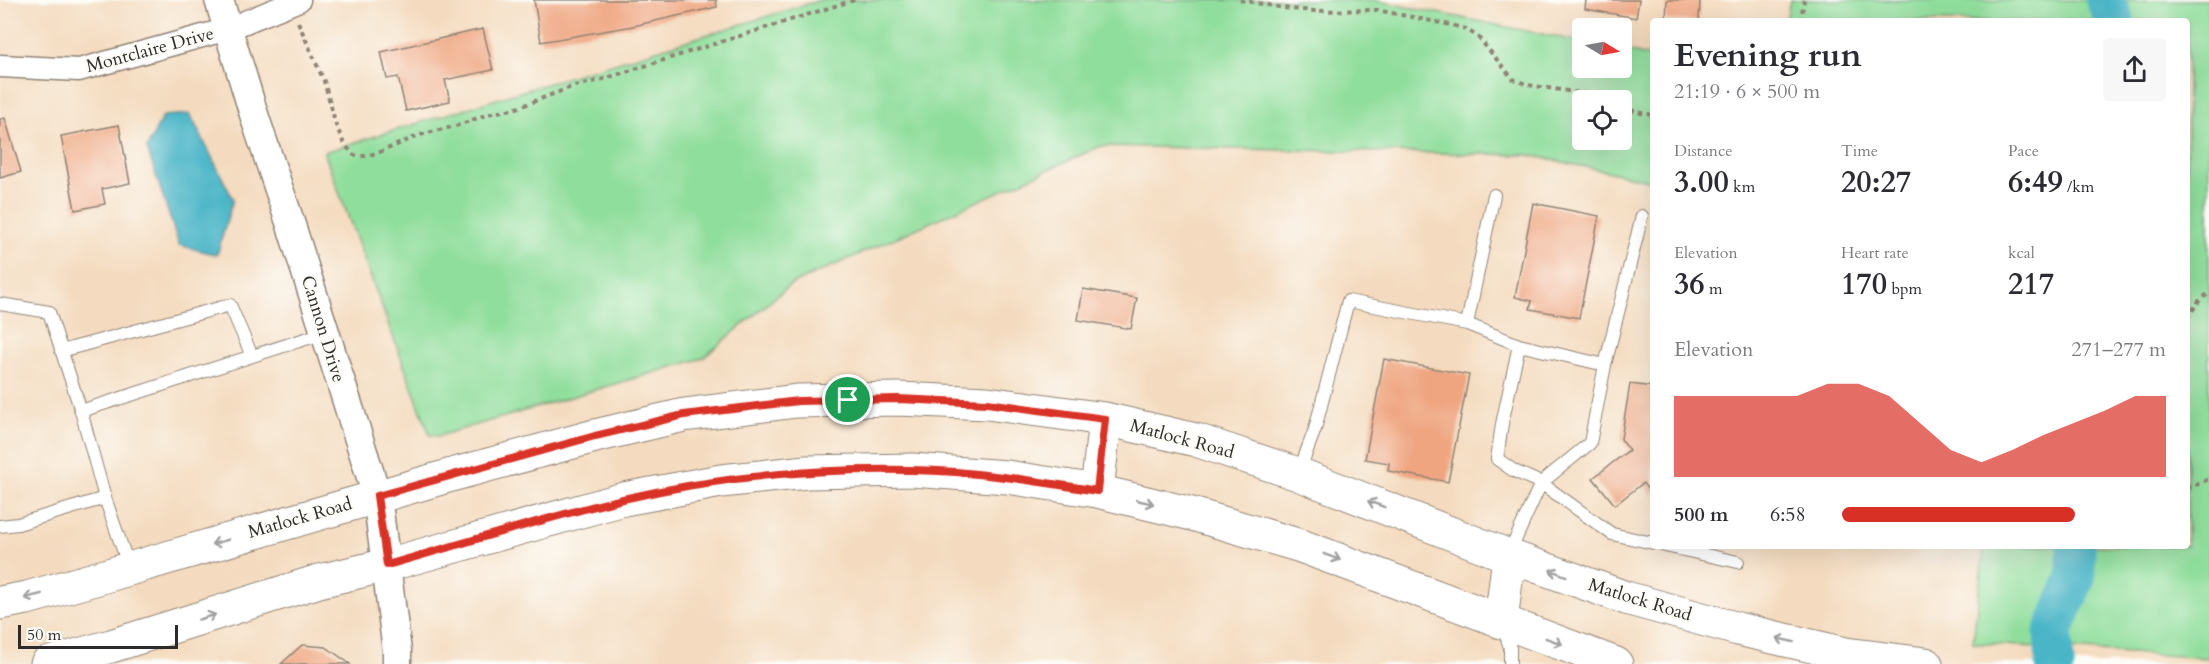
<!DOCTYPE html>
<html lang="en">
<head>
<meta charset="utf-8">
<style>
  :root { --surface:#fff; --page:#f7f7f7; --text:#2b2b33; --muted:#7c7c81; --accent:#d93025 }
  body { margin:0; font-family:Cardo,serif; background:var(--page); color:var(--text); height:100vh; display:flex; flex-direction:column; font-size:22px; white-space:nowrap }
  * { box-sizing:border-box; margin:0 }
  p { font-size:20px; color:var(--muted) }
  .icon { flex:none; width:33px; height:33px; fill:none; stroke:currentColor; stroke-width:2; stroke-linecap:round; stroke-linejoin:round }
  .map { position:relative; flex:1; overflow:hidden }
  .panel { position:absolute; left:1650px; top:18px; width:540px; height:531px; display:flex; flex-direction:column; background:var(--surface); border-radius:6px; box-shadow:0 6px 24px #0002 }
  .panel>* { flex:none }
  .needle { width:39px; rotate:100deg }
  .fabs { position:absolute; left:1572px; top:18px; display:grid; gap:12px }
  .fabs a { display:grid; place-items:center; width:60px; height:60px; border-radius:6px; background:var(--surface); box-shadow:0 6px 24px #0002; font-size:30px }
  .scale { position:absolute; left:18px; bottom:15px; width:160px; box-sizing:border-box; padding-left:6px; border:3px solid #2b2b2b; border-top:0; font-size:16px; line-height:21px; white-space:nowrap; color:#2b2b2b; -webkit-text-stroke:4px #fdfcf7; paint-order:stroke }
  .pin { position:absolute; display:grid; place-items:center; width:51px; height:51px; color:#fff; margin:-26px; border:3px solid #fff; border-radius:50%; box-shadow:0 2px 6px #0007 }
  .round { display:grid; place-items:center; flex:none; width:63px; height:63px; border-radius:6px; background:var(--page) }
  .headline { display:flex; align-items:center; justify-content:space-between; height:102px; padding:0 24px }
  h1 { font-size:33px; font-weight:700; line-height:45px }
  .stats { display:grid; grid-template-columns:repeat(3,1fr); gap:9px; height:102px; padding:6px 24px }
  .stats div { display:grid; align-content:center }
  .stats b { font-size:30px; font-weight:700 }
  .stats small { font-size:16px; font-weight:400 }
  .stats p { font-size:16px }
  .chart { height:168px; padding:12px 24px }
  .chart p { display:flex; justify-content:space-between }
  .chart svg { width:100%; height:108px; margin-top:6px; fill:var(--accent); opacity:.7 }
  ul { padding:0 24px; list-style:none; font-size:20px }
  li { display:grid; grid-template-columns:96px 72px 1fr; align-items:center; height:45px }
  li i { height:15px; border-radius:8px; background:var(--accent) }
  .map>svg:first-child { display:block }
  .green { fill:#90de9c; stroke:#5e8464; stroke-width:1.5; fill-rule:evenodd }
  .water { fill:#4ab5c7; stroke:#3a7079; stroke-width:1.5 }
  .lines { fill:none; stroke-linecap:round; stroke-linejoin:round }
  .river { stroke:#4ab5c7; stroke-width:39 }
  .building { fill:#efa580 }
  .service-casing { stroke:#908375; stroke-width:14 }
  .minor-casing { stroke:#908375; stroke-width:25 }
  .tertiary-casing { stroke:#908375; stroke-width:31 }
  .secondary-casing { stroke:#908375; stroke-width:35 }
  .path { stroke:#908375; stroke-width:4; stroke-dasharray:4.5 4.5; stroke-linecap:butt }
  .service { stroke:#fff; stroke-width:12 }
  .minor { stroke:#fff; stroke-width:22 }
  .tertiary { stroke:#fff; stroke-width:28 }
  .secondary { stroke:#fff; stroke-width:33 }
  .oneway { stroke:#a0a0a0 }
  .route-casing { stroke:#fff; stroke-width:12 }
  .route { stroke:#d93025; stroke-width:8 }
  .labels { text-anchor:middle; dominant-baseline:central; stroke-width:5; stroke-linejoin:round; paint-order:stroke }
  .street-label { font-size:18px; fill:#2b2b2b; stroke:#fdfcf7 }
</style>
</head>
<body>
<div class="map">
<svg width="2209" height="664" viewBox="0 0 2209 664">
  <rect width="100%" height="100%" fill="#fdfcf7"/>
  <filter id="ink" filterUnits="userSpaceOnUse"><feTurbulence type="fractalNoise" baseFrequency=".0167" numOctaves="2"/><feDisplacementMap in="SourceGraphic" scale="12" xChannelSelector="R" yChannelSelector="G"/><feConvolveMatrix kernelMatrix="1 2 1 2 8 2 1 2 1" color-interpolation-filters="sRGB"/></filter>
  <filter id="wash" filterUnits="userSpaceOnUse"><feTurbulence type="fractalNoise" baseFrequency=".008" numOctaves="4" result="noise"/><feDisplacementMap in="SourceGraphic" scale="24" xChannelSelector="R" yChannelSelector="G"/><feGaussianBlur stdDeviation="1.35" result="paint"/><feColorMatrix in="noise" values="0 0 0 0 0 0 0 0 0 0 0 0 0 0 0 0 0 1.4 0 .05"/><feComposite in="paint" operator="in"/></filter>
  <g filter="url(#wash)">
    <rect width="100%" height="100%" fill="#f4dbbf"/>
    <!-- green -->
    <path class="green" d="M820,0H1373L1582,42V68H1622V50L1653,57V181L1529,155L1101,146L790,285L703,358L439,436L430,435L324,152ZM1582,100H1622V140H1582Z
      M1790,0H2209V658L1973,643L1984,546H2187V21H1786Z"/>
    <!-- water -->
    <path class="water" d="M190,114L233,199L217,255L179,245L147,148L163,116Z"/>
    <g class="lines">
      <!-- river -->
      <path class="river" d="M2105,0L2115,21
        M2055,664L2053,632L2076,577V546"/>
    </g>
    <g id="blocks">
      <!-- building -->
      <path class="building" d="M534,0H716L717,7L633,26L541,42Z
        M1586,0H1639L1636,18L1585,9Z
        M1667,0H1700L1699,21L1666,20Z
        M483,29L493,70L445,80L450,101L406,111L398,77L387,79L381,52Z
        M5,118L21,172L0,178V119Z
        M119,125L130,183L102,189L105,204L75,210L61,136Z
        M1533,203L1599,216L1579,318L1530,309L1532,301L1515,297Z
        M1083,289L1137,298L1131,329L1078,320Z
        M1384,359L1469,375L1448,482L1388,471L1389,463L1365,459Z
        M1630,384L1653,387V497L1643,483L1615,505L1593,478L1629,450L1621,439Z
        M302,645L326,647L350,664H281Z"/>
    </g>
  </g>
  <g filter="url(#ink)">
    <use href="#blocks" fill-opacity="0" stroke="#908375" stroke-width="1.5"/>
    <g class="lines">
      <!-- service casing -->
      <g class="service-casing">
        <path id="service" d="M0,304L49,312L81,411
          M1467,324L1494,195
          M1519,345L1502,424L1497,459L1514,471L1541,483L1612,534L1653,543
          M61,351L230,305L252,356
          M1605,365L1642,216
          M1299,472L1315,429L1348,301L1467,324L1519,345L1605,365L1590,443L1541,483L1509,554
          M0,526L18,524L105,498
          M1665,546L1738,562
          M129,567L105,498L81,411L324,333
          M1503,626L1510,648V664"/>
      </g>
      <!-- minor casing -->
      <g class="minor-casing">
        <path id="minor" d="M0,66L79,70L228,29L299,0"/>
      </g>
      <!-- tertiary casing -->
      <g class="tertiary-casing">
        <path id="tertiary" d="M219,0L256,121L289,219L377,496L397,651V664"/>
      </g>
      <!-- secondary casing -->
      <g class="secondary-casing">
        <path id="secondary" d="M1097,491L1105,419
          M0,603L27,598L98,578L455,474L595,436L684,415L797,401L898,399L987,403L1105,419L1196,440L1298,474L1509,556L1626,598L1738,629L1846,654L1926,664
          M1501,622L1509,556
          M47,664L111,646L319,581L387,565L624,499L721,481L807,472L912,470L1007,477L1097,491L1192,514L1301,546L1616,664"/>
      </g>
      <!-- path -->
      <path class="path" d="M1240,0L1290,9L1315,11L1377,10L1451,25L1466,29L1478,37L1513,79L1528,85L1594,95L1608,100
        M1801,21L1804,0
        M298,22L324,81L336,125L344,144L354,155L365,156L380,152L420,135L459,125L488,114L517,108L574,86L597,81L854,0
        M1622,106L1636,112L1653,115
        M2187,318L2199,301L2209,293
        M2187,489L2209,479"/>
      <!-- service -->
      <use href="#service" class="service"/>
      <!-- minor -->
      <use href="#minor" class="minor"/>
      <!-- tertiary -->
      <use href="#tertiary" class="tertiary"/>
      <!-- secondary -->
      <use href="#secondary" class="secondary"/>
    </g>
    <!-- one-way arrows -->
    <defs><path id="oneway-shaft" d="M-6 0H5M1.5-3L5.5 0L1.5 3" fill="none" stroke-width="1.6" stroke-linecap="round" stroke-linejoin="round" transform="scale(1.5)"/></defs>
    <g class="oneway">
      <use href="#oneway-shaft" transform="translate(1145 502) rotate(13)"/>
      <use href="#oneway-shaft" transform="translate(1376 504) rotate(-159)"/>
      <use href="#oneway-shaft" transform="translate(220 542) rotate(164)"/>
      <use href="#oneway-shaft" transform="translate(1332 557) rotate(21)"/>
      <use href="#oneway-shaft" transform="translate(1558 573) rotate(-160)"/>
      <use href="#oneway-shaft" transform="translate(33 596) rotate(166)"/>
      <use href="#oneway-shaft" transform="translate(207 617) rotate(-17)"/>
      <use href="#oneway-shaft" transform="translate(1785 640) rotate(-167)"/>
      <use href="#oneway-shaft" transform="translate(1554 641) rotate(20)"/>
    </g>
  </g>
  <g class="lines" filter="url(#ink)">
    <!-- route casing -->
    <g class="route-casing">
      <path id="route" d="M898,399L987,403L1105,419L1097,491C1036,481 974,471 912,470C816,468 716,477 623,499C544,518 465,543 387,565L377,496L595,436L684,415L798,401Z"/>
    </g>
    <!-- route -->
    <use href="#route" class="route"/>
  </g>
  <g class="labels">
    <!-- street labels -->
    <g class="street-label">
      <text transform="translate(150 50) rotate(-15)">Montclaire Drive</text>
      <text transform="translate(323 329) rotate(73)">Cannon Drive</text>
      <text transform="translate(1182 439) rotate(15)">Matlock Road</text>
      <text transform="translate(300 518) rotate(-16)">Matlock Road</text>
      <text transform="translate(1640 600) rotate(17)">Matlock Road</text>
    </g>
  </g>
</svg>
<div class="fabs">
<a><svg class="needle" viewBox="-14 -14 28 28"><path d="M0-13l5 13h-10z" fill="#e53935"/><path d="M0 13l5-13h-10z" fill="#7c7c81"/></svg></a>
<a><svg class="icon" aria-label="locate" viewBox="0 0 24 24"><circle cx="12" cy="12" r="6"/><path d="M12 2v4M12 18v4M2 12h4M18 12h4"/></svg></a>
</div>
<div class="scale">50 m</div>
<div class="pin" style="left:848px;top:400px;background:#1e9e55"><svg class="icon" aria-label="arrive" viewBox="0 0 24 24"><path d="M6 21V4h12l-3 4 3 4H6"/></svg></div>
<section class="panel">
<div class="headline"><div><h1>Evening run</h1><p>21:19 · 6 × 500 m</p></div><a class="round"><svg class="icon" aria-label="share" viewBox="0 0 24 24"><path d="M12 15V3M7 8l5-5 5 5M5 13v7h14v-7"/></svg></a></div>
<div class="stats">
<div><p>Distance</p><b>3.00<small> km</small></b></div>
<div><p>Time</p><b>20:27</b></div>
<div><p>Pace</p><b>6:49<small> /km</small></b></div>
</div>
<div class="stats">
<div><p>Elevation</p><b>36<small> m</small></b></div>
<div><p>Heart rate</p><b>170<small> bpm</small></b></div>
<div><p>kcal</p><b>217</b></div>
</div>
<div class="chart"><p><span>Elevation</span>271–277 m</p>
<svg viewBox="0 0 160 44" preserveAspectRatio="none"><path d="M0 44V11L10 11L20 11L30 11L40 11L50 6L60 6L70 11L80 22L90 33L100 38L110 33L120 27L130 22L140 17L150 11L160 11V44z"/></svg>
</div>
<ul>
<li><b>500 m</b>6:58<i style="width:72%"></i></li>
</ul>
</section>
</div>
</body>
</html>
